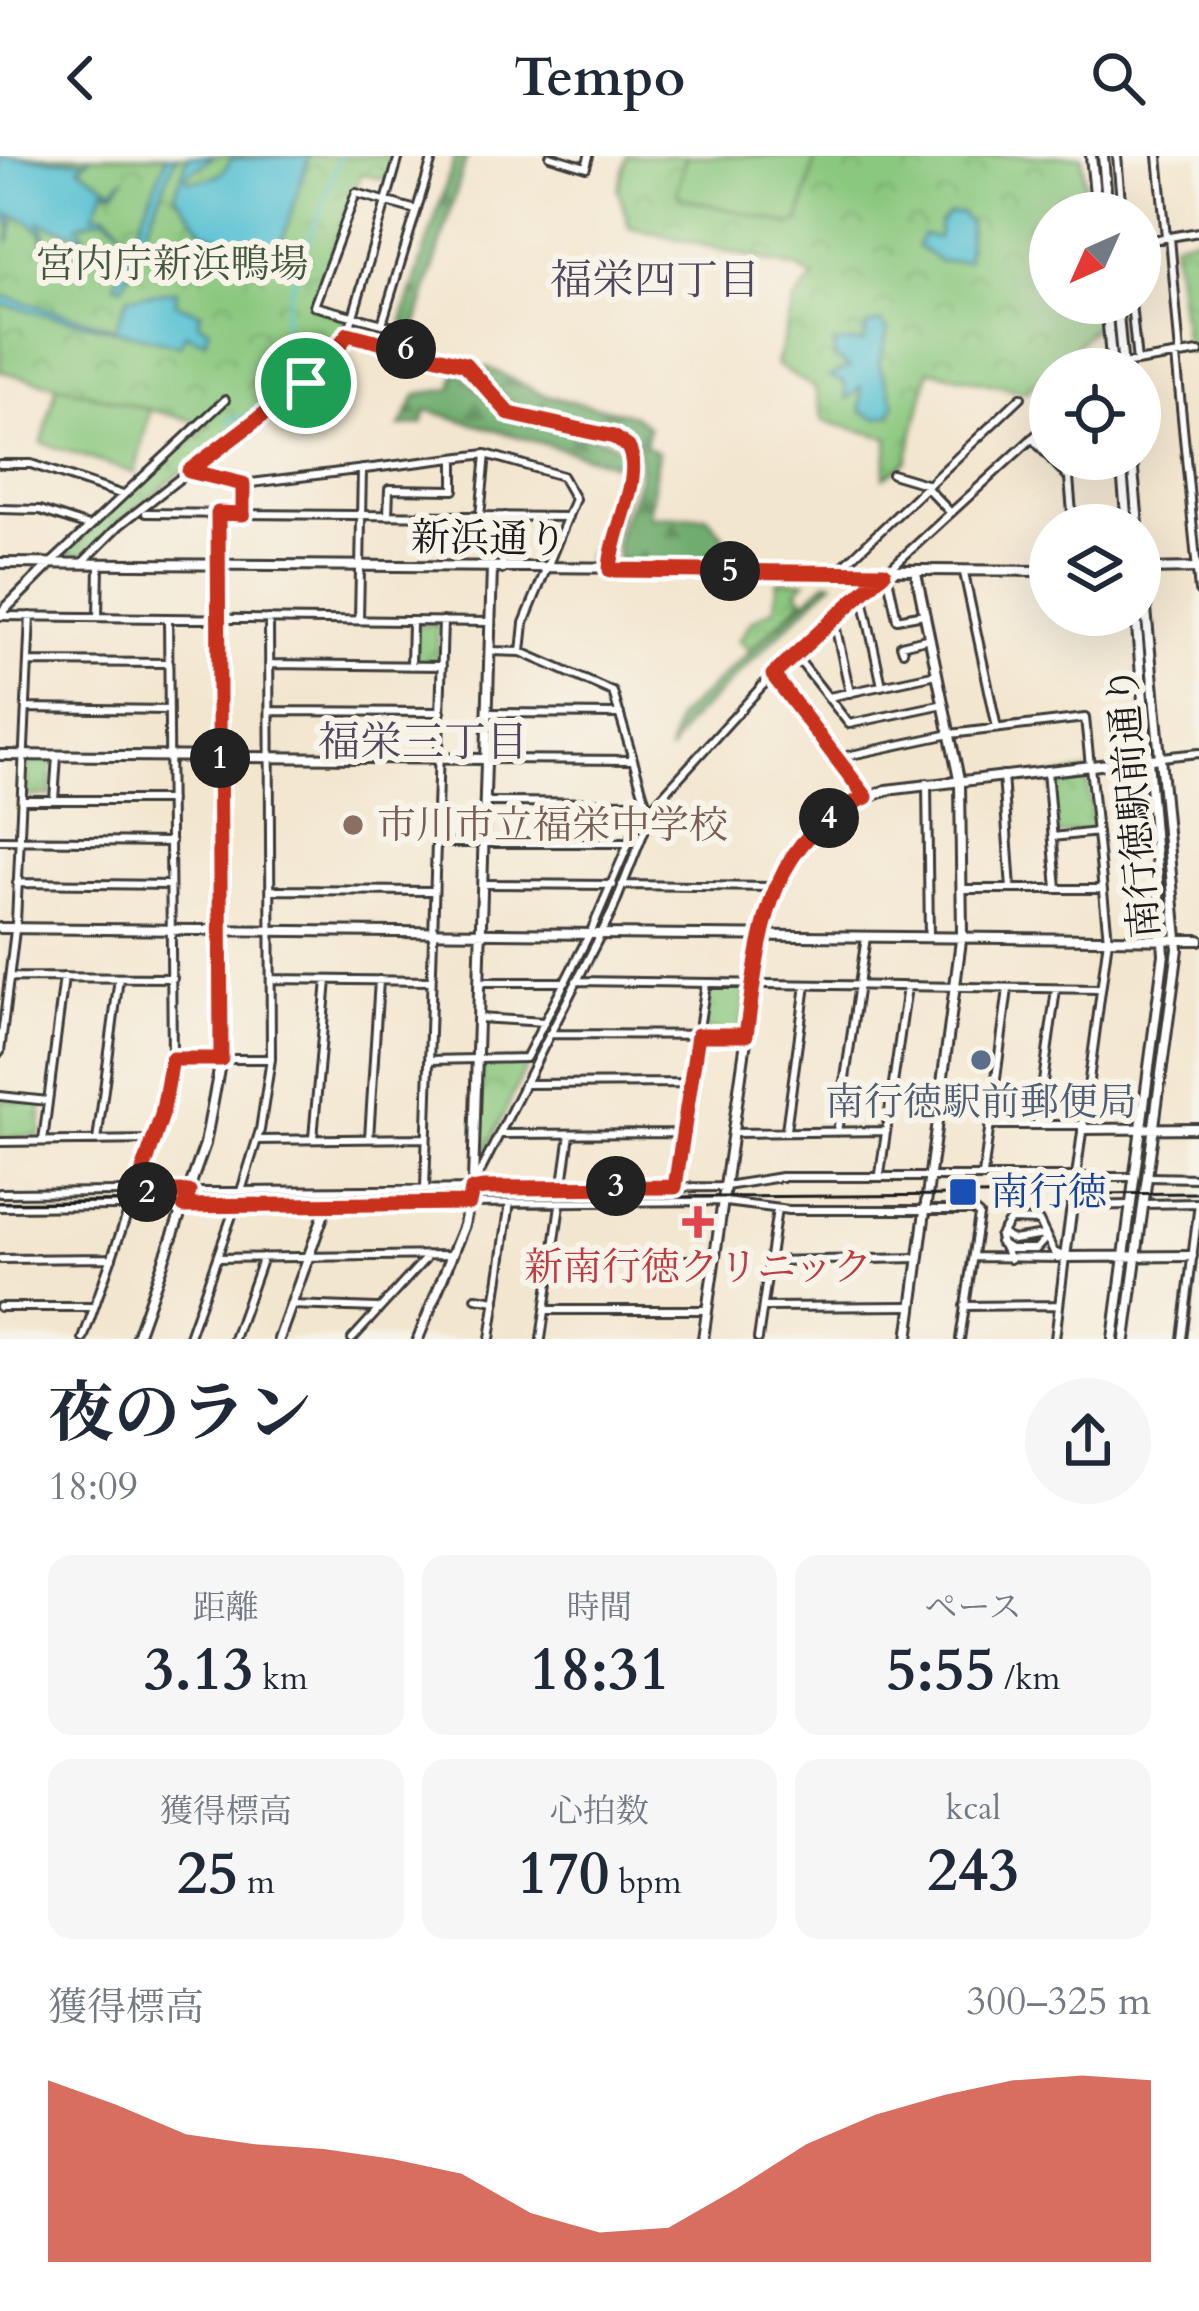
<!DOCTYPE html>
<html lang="ja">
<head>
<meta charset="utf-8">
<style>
  :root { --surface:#fff; --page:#f6f6f7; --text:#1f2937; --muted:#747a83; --accent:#c8321e }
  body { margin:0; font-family:Cardo,"Noto Serif JP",serif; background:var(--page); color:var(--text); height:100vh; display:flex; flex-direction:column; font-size:45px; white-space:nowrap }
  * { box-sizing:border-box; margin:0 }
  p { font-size:39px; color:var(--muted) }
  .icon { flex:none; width:66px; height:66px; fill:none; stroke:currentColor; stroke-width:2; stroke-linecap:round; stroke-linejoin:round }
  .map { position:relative; height:1183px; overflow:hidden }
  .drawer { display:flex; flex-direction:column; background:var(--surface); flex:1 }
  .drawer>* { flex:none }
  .needle { width:78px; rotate:225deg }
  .controls { position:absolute; left:1029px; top:36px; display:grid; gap:24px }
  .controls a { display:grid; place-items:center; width:132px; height:132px; border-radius:50%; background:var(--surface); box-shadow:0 12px 48px #0002; font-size:60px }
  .pin { position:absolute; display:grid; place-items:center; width:102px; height:102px; color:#fff; margin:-51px; border:6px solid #fff; border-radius:50%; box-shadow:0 3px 12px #0007 }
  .km { position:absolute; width:60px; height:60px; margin:-30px; border-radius:50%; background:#222; color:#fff; font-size:33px; line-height:60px; text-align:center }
  .round { display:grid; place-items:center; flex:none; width:126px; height:126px; border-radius:63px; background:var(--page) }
  .summary { display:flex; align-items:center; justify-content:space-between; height:204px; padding:0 48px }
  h1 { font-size:66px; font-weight:700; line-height:90px }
  .stats { display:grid; grid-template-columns:repeat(3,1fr); gap:18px; height:204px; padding:12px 48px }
  .stats div { display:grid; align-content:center; border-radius:24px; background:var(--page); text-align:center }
  .stats b { font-size:60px; font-weight:700 }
  .stats small { font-size:33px; font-weight:400 }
  .stats p { font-size:33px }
  .chart { height:336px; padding:24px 48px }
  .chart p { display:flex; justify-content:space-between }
  .chart svg { width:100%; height:216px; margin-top:12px; fill:var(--accent); opacity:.7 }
  header { display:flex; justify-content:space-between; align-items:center; height:156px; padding:0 48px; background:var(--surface); font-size:54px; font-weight:700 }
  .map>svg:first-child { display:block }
  .forest { fill:url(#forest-firs); stroke:#466445; stroke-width:3 }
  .park { fill:url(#park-crowns); stroke:#54724e; stroke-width:3 }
  .garden { fill:#8bc87f; stroke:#54724e; stroke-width:3 }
  .water { fill:#57c1d3; stroke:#3a6e78; stroke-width:3 }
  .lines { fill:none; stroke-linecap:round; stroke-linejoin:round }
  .stream { stroke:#57c1d3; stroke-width:3 }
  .minor-casing { stroke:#3c3a37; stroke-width:12 }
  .tertiary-casing { stroke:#3c3a37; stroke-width:14 }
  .minor { stroke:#fff; stroke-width:6 }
  .tertiary { stroke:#fff; stroke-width:8 }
  .rail { stroke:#1c1c1c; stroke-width:3 }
  .route-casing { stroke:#fff; stroke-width:24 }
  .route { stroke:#c8321e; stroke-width:15 }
  .education-dot { fill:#8d6e63; stroke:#f7f3e8; stroke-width:4.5 }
  .service-dot { fill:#5c6f8a; stroke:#f7f3e8; stroke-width:4.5 }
  .transit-dot { fill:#1a4fb4; stroke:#f7f3e8; stroke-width:4.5 }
  .health-dot { fill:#e0444e; stroke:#f7f3e8; stroke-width:4.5 }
  .labels { text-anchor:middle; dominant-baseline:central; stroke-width:12; stroke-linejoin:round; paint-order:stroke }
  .park-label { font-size:39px; fill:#43583f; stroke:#f7f3e8 }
  .street-label { font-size:39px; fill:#1c1c1c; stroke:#f7f3e8 }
  .education-label { font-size:39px; fill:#785e54; stroke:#f7f3e8; text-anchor:start }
  .service-label { font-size:39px; fill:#4e5e75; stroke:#f7f3e8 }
  .transit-label { font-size:39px; fill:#164399; stroke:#f7f3e8; text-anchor:start }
  .health-label { font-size:39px; fill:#be3a42; stroke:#f7f3e8 }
  .neighbourhood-label { font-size:42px; fill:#50475e; stroke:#f7f3e8 }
</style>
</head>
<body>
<header><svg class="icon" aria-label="back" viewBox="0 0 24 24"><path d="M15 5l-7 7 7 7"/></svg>Tempo<svg class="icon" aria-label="search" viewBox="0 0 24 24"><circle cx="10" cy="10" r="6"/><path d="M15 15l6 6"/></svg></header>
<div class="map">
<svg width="1199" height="1183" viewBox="0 0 1199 1183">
  <defs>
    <pattern id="forest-firs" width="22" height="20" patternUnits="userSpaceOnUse" patternTransform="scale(3)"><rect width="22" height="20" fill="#70ac6e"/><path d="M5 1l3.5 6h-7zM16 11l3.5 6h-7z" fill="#5b8b5a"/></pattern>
    <pattern id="park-crowns" width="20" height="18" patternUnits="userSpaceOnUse" patternTransform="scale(3)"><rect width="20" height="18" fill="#8bc87f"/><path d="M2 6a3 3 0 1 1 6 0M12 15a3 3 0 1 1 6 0" fill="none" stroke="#77ab6d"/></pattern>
  </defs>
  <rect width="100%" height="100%" fill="#f7f3e8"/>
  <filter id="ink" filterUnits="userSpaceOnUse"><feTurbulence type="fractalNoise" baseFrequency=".00833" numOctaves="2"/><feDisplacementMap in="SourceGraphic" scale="24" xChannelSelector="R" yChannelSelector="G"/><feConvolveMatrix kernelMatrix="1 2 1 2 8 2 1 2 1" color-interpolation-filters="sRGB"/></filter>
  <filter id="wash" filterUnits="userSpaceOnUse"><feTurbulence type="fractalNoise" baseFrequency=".004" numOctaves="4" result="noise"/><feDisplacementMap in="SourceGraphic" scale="48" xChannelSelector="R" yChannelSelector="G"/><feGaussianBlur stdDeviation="2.7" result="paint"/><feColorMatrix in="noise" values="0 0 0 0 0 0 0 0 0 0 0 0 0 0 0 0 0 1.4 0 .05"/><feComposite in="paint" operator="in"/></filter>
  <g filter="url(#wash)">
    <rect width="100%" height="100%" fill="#f3e6cf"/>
    <!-- forest -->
    <path class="forest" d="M455,0H467L414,178L404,172L403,162Z
      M487,211L547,240L634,259L649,271L645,289L658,296L649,361L707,360L725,381L719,403L619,404C604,363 657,334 634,286C581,248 531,284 485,218Z
      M457,213L508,263L607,284L621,292L630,319L604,403L587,404L624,311L426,254L422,268L400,271L417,238L452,233Z
      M827,425L833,426L686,569L669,597L677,562Z"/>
    <!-- park -->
    <path class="park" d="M0,0H396L389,25L361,18L312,151L349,162L332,195L118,367L86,400L65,397L161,306L210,269L0,215Z
      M627,0H1082L1087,57H1050V147H1095L1097,169L1026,236L929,214L907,305L884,321L889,282L823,265L815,232L776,209L795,144L814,122L797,112L629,71L618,33Z
      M1199,80V193L1186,195L1173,86Z
      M778,425H806L797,434L804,443L750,494L738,485L752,465L775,452Z
      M437,468L438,505L415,507L414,470Z
      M51,604L52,639L27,641V606Z
      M1086,615L1094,673L1057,679L1051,621Z
      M711,829L747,830L740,876L702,873Z
      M529,905L480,1009L479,1008L482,908Z
      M0,944L42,947L40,979L0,983Z"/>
    <!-- garden -->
    <path class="garden" d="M686,0H816L800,64L792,69L681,42L677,36Z
      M57,229L150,254L135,317L42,287Z"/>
    <!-- water -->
    <path class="water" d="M0,0L86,5L92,0L79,11L112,33L125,21L114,35L104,33L94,58L106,57L123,74L105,61L77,69L84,78L80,99V79L39,66L45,76L43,95L42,77L26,63L7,58L14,66L9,87L11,69L0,59Z
      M167,0H176L122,131L115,128Z
      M188,0H214L186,19L188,25C208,23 221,24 231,3L309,0L276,104L203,75L175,39Z
      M961,57L970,68L967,104L941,106L917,90L923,79L938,82L940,67L949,58Z
      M177,135L175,147L201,157L198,167L209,172L205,186L185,178L180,189L0,148V139L115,172L128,141Z
      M880,166L888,175L879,208L895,248L890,259L876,262L861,255V231L847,243L844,226L829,221L849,211L834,200V187L864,186L866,171Z"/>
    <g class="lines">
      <!-- stream -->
      <path class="stream" d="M227,265L247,260L275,238L323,190L282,173L290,136L340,0"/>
    </g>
  </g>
  <g filter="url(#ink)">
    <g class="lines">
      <!-- minor casing -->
      <g class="minor-casing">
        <path id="minor" d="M550,0L586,11L589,0
          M1117,0L1122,57
          M1158,0L1166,81
          M1170,81L1180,199
          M1140,86L1199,76
          M1131,147L1137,206
          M382,168L433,0
          M398,172L314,150L356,37L416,54
          M1176,200L1199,435
          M1123,208L1199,196
          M1032,282L1050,302
          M1051,303L1069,322L1073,369
          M0,308H31L123,339
          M189,315L243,328L486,298L562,320L575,343L524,467L521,496
          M892,318L929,329
          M243,328V358
          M926,331L950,356
          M0,353L40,354L88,370
          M146,357L568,361
          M218,357L219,408
          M388,359L389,333L454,334V303
          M480,360L486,298
          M83,406L120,369L335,201L348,178L399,0
          M50,408L225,244
          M502,413L505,360
          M840,413L1021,241
          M887,417L897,463L924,458
          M964,417L997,572
          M862,437L882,530
          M0,460L491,466
          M98,461L99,409
          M359,464L362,313
          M834,464L850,537
          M903,495L901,489L930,482
          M795,499L849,568L944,548
          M29,506L169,507
          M269,508L442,510
          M411,510L412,466
          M773,520L866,641
          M829,541L937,518
          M26,552L169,554
          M270,555L441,556
          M488,557L620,558
          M1161,601L1199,597
          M837,602L950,578L1085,562L1108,783L1072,1050L1129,1049
          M487,603L632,604
          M1047,614L1057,733
          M1003,619L1011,733
          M927,627L929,781
          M22,644H170
          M54,644L57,600
          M486,646L644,647
          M1053,681L1097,676
          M0,684L171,686
          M436,687H630
          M17,727L170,729
          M483,728L613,729
          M622,729L773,731
          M961,733H1101
          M271,734L434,735
          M10,821L173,822
          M273,823L431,825
          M576,825L1100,833
          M480,826H566
          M479,862L545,866
          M549,878L746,879
          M0,896L16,766L30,460
          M173,903H271
          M429,904L526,902L592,773L646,647L613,536L521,496L490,495
          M524,928L691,927
          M0,940L48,945
          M991,969H1084
          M1037,969L1056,833
          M786,974L806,829
          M837,976L866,781
          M733,977L886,975
          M501,978L683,977
          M313,982L327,824
          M369,982L379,824
          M258,984L426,982
          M43,985L64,821
          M97,985L119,822
          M0,986L154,984
          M880,1018L907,831
          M983,1019L1008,833
          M1147,1021L1199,1022
          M473,1030L612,756L655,648L762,530L1050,266
          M675,1031L706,827
          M425,1034L443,465
          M241,1035L260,974L271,903L269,463
          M136,1036L162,959L172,903L168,462
          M0,1037L720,1031L781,1021H1135
          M1143,1048L1199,1047L1182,1183
          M0,1051L717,1045L789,1054H973L979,1059L960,1183
          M1001,1078L1013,1084L1044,1079
          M999,1086L1010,1093H1036L1045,1083
          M974,1101L1060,1102
          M217,1102L452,1099
          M0,1103L112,1102
          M1010,1103L999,1081L1010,1064L1039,1065L1054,1096L1065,1101
          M552,1104H714
          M770,1105L919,1102
          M476,1142L496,1145
          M291,1149L377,1152
          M964,1150L1059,1149
          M0,1151H94
          M763,1151L912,1150
          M545,1154H707
          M83,1183L130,1050
          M188,1183L235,1051
          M234,1183L263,1101
          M352,1183L426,1102
          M490,1183L510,1046
          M541,1183L570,978
          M758,1183L777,1053
          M1055,1183L1065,1101"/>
      </g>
      <!-- tertiary casing -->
      <g class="tertiary-casing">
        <path id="tertiary" d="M1091,0L1097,57
          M1103,0L1108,57
          M1106,147L1112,213
          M1117,147L1123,213
          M348,178L465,208L510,258L614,281L628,291C645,320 611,377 610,414
          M1121,303L1127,369
          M1132,303L1138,369
          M0,407L1050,415
          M1141,413L1199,412
          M0,458L50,408
          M0,599L487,603
          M0,772L1199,784
          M1083,973L1199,972
          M1072,1050L1065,1101L1192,1100
          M136,1183L205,988L221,903L219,409
          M279,1183L327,1049
          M418,1183L464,1069L473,1026L492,412
          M703,1183L764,760L795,695L834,658L886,634L1160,602
          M908,1183L962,777L960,628L916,417
          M1113,1183L1164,798L1136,459
          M1125,1183L1178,793L1140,389"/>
      </g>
      <!-- minor -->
      <use href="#minor" class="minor"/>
      <!-- tertiary -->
      <use href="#tertiary" class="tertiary"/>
      <!-- rail -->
      <path class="rail" d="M0,1047L1199,1037"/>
    </g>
  </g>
  <g class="lines" filter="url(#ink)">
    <!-- route casing -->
    <g class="route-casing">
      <path id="route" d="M348,178L465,208L510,258L614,281L628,291C645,321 611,376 610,414L884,417L773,519L866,641C764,684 760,783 746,879H698L675,1031L484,1032L472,1034L469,1047L184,1050L189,1036H136L162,959L172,903H221L218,357L243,358V328L189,315L317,218Z"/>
    </g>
    <!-- route -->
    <use href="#route" class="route"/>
  </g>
  <!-- markers -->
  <circle class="education-dot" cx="353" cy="669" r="12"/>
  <circle class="service-dot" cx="981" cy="904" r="12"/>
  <rect class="transit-dot" x="948" y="1021" width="30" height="30" rx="6"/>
  <path class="health-dot" d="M692 1048h12v12h12v12h-12v12h-12v-12h-12v-12h12z"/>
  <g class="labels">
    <!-- park labels -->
    <g class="park-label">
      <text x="172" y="108">宮内庁新浜鴨場</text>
    </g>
    <!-- street labels -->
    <g class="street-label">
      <text transform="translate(489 383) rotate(1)">新浜通り</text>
      <text transform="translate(1134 646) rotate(-95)">南行徳駅前通り</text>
    </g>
    <!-- education labels -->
    <g class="education-label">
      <text x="377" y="669">市川市立福栄中学校</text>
    </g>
    <!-- service labels -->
    <g class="service-label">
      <text x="981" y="946">南行徳駅前郵便局</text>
    </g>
    <!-- transit labels -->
    <g class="transit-label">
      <text x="990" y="1036">南行徳</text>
    </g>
    <!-- health labels -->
    <g class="health-label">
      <text x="698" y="1111">新南行徳クリニック</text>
    </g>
    <!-- neighbourhood labels -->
    <g class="neighbourhood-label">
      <text x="655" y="124">福栄四丁目</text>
      <text x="423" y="586">福栄三丁目</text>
    </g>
  </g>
</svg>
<div class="controls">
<a><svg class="needle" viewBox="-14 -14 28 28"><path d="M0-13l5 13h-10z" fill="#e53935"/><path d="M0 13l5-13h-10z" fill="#747a83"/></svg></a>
<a><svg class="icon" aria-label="locate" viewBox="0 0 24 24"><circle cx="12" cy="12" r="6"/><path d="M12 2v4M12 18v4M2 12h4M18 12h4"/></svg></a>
<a><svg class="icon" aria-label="layers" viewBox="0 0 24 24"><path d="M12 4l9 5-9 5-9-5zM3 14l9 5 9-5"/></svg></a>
</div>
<div class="pin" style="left:306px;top:227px;background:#1e9e55"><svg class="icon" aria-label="arrive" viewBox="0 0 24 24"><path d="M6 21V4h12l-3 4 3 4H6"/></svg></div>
<b class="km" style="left:220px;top:602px">1</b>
<b class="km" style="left:147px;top:1036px">2</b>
<b class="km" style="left:616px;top:1030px">3</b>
<b class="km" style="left:829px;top:662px">4</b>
<b class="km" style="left:730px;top:415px">5</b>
<b class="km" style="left:406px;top:193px">6</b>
</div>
<section class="drawer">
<div class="summary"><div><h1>夜のラン</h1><p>18:09</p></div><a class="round"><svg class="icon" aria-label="share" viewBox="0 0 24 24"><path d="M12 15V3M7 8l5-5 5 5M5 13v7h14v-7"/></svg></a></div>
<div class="stats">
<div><p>距離</p><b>3.13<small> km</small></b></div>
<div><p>時間</p><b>18:31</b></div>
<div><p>ペース</p><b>5:55<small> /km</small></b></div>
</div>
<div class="stats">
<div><p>獲得標高</p><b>25<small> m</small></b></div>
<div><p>心拍数</p><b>170<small> bpm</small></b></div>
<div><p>kcal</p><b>243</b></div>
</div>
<div class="chart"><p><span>獲得標高</span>300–325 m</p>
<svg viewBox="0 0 160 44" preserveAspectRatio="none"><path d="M0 44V7L10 12L20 18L30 20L40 21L50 23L60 26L70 34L80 38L90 37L100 29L110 20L120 14L130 10L140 7L150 6L160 7V44z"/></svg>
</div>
</section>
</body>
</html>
